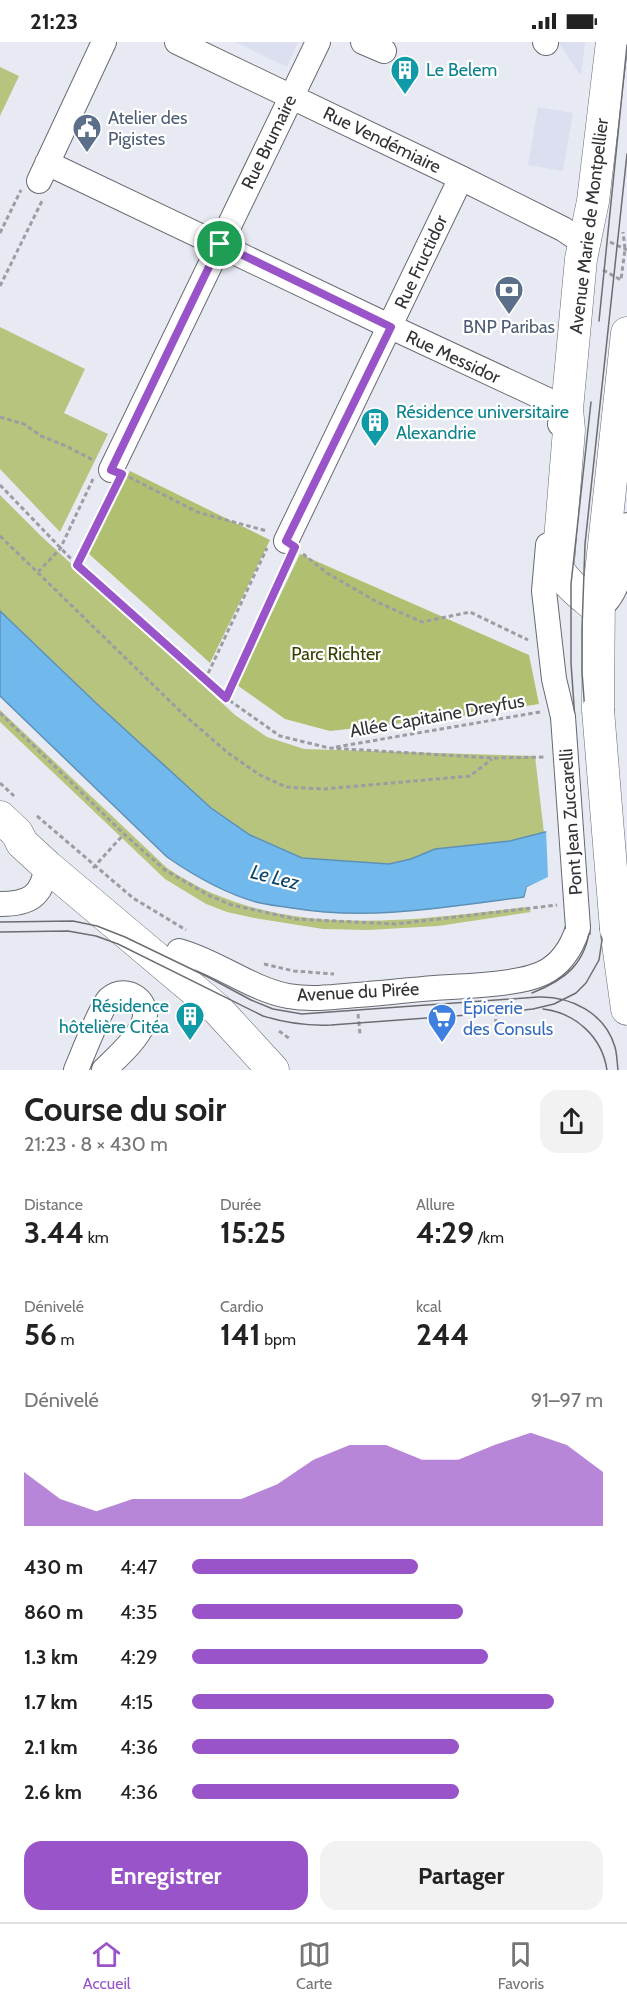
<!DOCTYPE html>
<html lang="fr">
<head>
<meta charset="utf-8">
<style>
  :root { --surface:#fff; --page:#f2f2f2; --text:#222; --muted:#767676; --line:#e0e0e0; --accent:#9954c9 }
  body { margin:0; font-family:Cabin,sans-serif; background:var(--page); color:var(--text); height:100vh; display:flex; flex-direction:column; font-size:22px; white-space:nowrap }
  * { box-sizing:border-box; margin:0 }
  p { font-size:20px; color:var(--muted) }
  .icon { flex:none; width:33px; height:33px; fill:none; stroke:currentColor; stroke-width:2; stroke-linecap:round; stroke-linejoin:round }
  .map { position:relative; height:1028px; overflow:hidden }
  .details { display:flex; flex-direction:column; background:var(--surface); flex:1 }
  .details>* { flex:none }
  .pin { position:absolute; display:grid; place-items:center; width:51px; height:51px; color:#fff; margin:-26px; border:3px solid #fff; border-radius:50%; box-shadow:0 2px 6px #0007 }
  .round { display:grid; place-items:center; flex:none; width:63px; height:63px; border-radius:18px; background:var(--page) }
  .summary { display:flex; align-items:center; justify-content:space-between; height:102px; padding:0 24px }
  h1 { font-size:33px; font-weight:700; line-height:45px }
  .stats { display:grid; grid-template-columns:repeat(3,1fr); gap:9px; height:102px; padding:6px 24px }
  .stats div { display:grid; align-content:center }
  .stats b { font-size:30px; font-weight:700 }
  .stats small { font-size:16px; font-weight:400 }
  .stats p { font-size:16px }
  .chart { height:168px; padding:12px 24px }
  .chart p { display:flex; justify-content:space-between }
  .chart svg { width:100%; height:108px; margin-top:6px; fill:var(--accent); opacity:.7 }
  .button { display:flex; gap:12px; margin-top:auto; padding:12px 24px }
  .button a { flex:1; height:69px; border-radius:18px; background:var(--accent); color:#fff; font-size:24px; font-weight:700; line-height:69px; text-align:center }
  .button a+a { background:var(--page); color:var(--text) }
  ul { padding:0 24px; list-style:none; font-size:20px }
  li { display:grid; grid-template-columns:96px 72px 1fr; align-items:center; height:45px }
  li i { height:15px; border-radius:8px; background:var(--accent) }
  .status { display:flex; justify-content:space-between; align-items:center; height:42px; padding:0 30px; background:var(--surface); direction:ltr }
  .status svg { height:16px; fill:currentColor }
  .menu { display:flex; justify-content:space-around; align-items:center; height:84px; border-top:2px solid var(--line); background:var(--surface); font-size:16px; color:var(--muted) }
  .menu a { display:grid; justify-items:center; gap:3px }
  .menu .on { color:var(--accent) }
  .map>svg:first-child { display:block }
  .built { fill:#dbdfef }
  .green { fill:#b6c47e }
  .forest { fill:#b0c071 }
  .water { fill:#71b9ed; stroke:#5e90b6; stroke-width:1.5 }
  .pier { fill:#e8eaf3 }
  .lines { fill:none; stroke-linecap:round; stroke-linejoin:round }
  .minor-casing { stroke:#686a71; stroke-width:26 }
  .major-casing { stroke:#686a71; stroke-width:33 }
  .path { stroke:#9b9da3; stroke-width:3; stroke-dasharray:4.5 3; stroke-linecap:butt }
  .minor { stroke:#fff; stroke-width:24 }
  .major { stroke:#fff; stroke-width:32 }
  .tram { stroke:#6c6d72; stroke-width:1.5 }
  .minor-bridge-casing { stroke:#686a71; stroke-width:26; stroke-linecap:butt }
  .major-bridge-casing { stroke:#686a71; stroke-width:33; stroke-linecap:butt }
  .minor-bridge { stroke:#fff; stroke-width:24 }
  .major-bridge { stroke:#fff; stroke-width:32 }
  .route-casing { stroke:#fff; stroke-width:12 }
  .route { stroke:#9954c9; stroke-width:8 }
  .labels { text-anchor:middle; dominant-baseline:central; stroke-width:4.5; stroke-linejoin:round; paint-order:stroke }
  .culture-label { font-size:18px; fill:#0d838f; stroke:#fff; text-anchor:start }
  .service-label { font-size:18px; fill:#4e5e75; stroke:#fff; text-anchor:start }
  .street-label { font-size:18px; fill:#313235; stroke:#fff }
  .park-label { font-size:18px; fill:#374001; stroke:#fff }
  .shop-label { font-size:18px; fill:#366cbe; stroke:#fff; text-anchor:start }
  .water-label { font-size:20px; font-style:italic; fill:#0d4568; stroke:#fff }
</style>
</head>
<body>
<div class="status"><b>21:23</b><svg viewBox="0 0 49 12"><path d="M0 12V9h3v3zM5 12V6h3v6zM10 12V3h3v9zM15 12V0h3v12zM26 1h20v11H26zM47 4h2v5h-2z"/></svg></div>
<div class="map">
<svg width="627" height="1028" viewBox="0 0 627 1028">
  <rect width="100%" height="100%" fill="#e8eaf3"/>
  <!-- built -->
  <path class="built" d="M235,0H298L287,25Z
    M558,0H585L581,34Z
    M538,65L573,71L563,129L528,123Z"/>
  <!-- green -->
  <path class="green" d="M0,25L19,34L0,74Z
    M0,285L85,327L64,371L108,392L60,490L0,427Z
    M0,453L40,493L235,673L267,695L304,707L535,714L544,791L510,799L435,807L411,817L389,822L303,816L250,793L211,766L97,662L0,569Z
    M0,668L167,826C276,900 404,879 527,865L531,870L438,884L368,888L323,887L254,876L227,870L206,862L165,837L0,680Z"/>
  <!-- forest -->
  <path class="forest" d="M130,429L270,498L210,621L88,511Z
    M300,512L529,613L539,662L448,676L330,689L285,677L237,643Z"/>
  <!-- water -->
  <path class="water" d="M0,569L97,662L211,766L250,793L302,816L389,822L411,817L435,807L510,799L627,769V820L545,838L527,845L524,855C446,865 371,879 292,866C280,864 267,863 256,860C224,851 193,833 167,815L0,654Z"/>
  <!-- pier -->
  <path class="pier" d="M627,766V823L617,832L558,845L545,841L537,842L530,847L527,856L524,858L527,845L548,835L546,787Z"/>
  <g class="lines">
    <!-- minor casing -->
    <g class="minor-casing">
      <path id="minor" d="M177,0L461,136L563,187L584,201
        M363,0L384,9
        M545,0L546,1
        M47,121L391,285L567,367L560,382
        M39,139L104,0
        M111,428L318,0
        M286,499L461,136
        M548,503L544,549L554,637L563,675
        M600,566C623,547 624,511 627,483
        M0,862C29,862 42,855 47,824
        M179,909C216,919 251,947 288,954C311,958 334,955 357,953C383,951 409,948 435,946C463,944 519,943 543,931C562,922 572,905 578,886
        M76,1028C82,1014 101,965 109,957C127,941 152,961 143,982C137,998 116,1016 104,1028"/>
    </g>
    <!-- major casing -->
    <g class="major-casing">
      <path id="major" d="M598,567C587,557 560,538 558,523L569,388L567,367L581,217L593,159L612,0
        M598,668L599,549L627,291
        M0,775L17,791L22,801L47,824L218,968L273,1028
        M616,887L627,967"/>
    </g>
    <!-- path -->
    <path class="path" d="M0,191L21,148
      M610,200L627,208
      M603,228L621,238L625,207L623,190
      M0,244L42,159
      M0,375L24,382L41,394L66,404L93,418
      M129,435L197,470L267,489
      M0,443L77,523L205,638L226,656L280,694L329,706L493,716L546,715
      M0,494L182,671L228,711L260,733L286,745L324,747L470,734L492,717
      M303,512L327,531L377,560L422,580L470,570L528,598
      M77,523L114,447
      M38,530L60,507L93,437
      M205,638L267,506
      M226,656L289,519
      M0,671L124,792L165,828L210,854L232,863L296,877L396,882L557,863
      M336,705L540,670
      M0,741L14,754
      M37,774L133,856L186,888
      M93,826L124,792
      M264,922L294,929L334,932
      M495,962L496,985
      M358,972L360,992
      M279,989L290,997"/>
    <!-- minor -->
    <use href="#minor" class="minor"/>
    <!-- major -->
    <use href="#major" class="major"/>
    <!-- tram -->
    <path class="tram" d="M599,279L627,3
      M0,880L73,879L97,884L125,895L210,936L251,958L273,967L302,972L538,955C571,954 605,971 615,1005C617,1012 617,1020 618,1028
      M0,890L68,889L96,894L118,902L263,974C286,981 307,984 331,983L495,971L533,967L554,962L576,951L586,941L599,918L602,898L582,630V587L585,502L627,112
      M590,892L571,621V542L591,360
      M532,951C565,938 586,922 590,884
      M543,967C576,971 602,995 607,1028"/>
    <!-- minor-bridge casing -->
    <g class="minor-bridge-casing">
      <path id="minor-bridge" d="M563,675L578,886"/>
    </g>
    <!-- major-bridge casing -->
    <g class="major-bridge-casing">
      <path id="major-bridge" d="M598,668L616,887"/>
    </g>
    <!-- minor-bridge -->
    <use href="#minor-bridge" class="minor-bridge"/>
    <!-- major-bridge -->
    <use href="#major-bridge" class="major-bridge"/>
  </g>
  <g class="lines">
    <!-- route casing -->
    <g class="route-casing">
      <path id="route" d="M220,202L391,285L286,499L295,505L226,656L77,523L122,432L111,428Z"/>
    </g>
    <!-- route -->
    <use href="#route" class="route"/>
  </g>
  <!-- icons -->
  <defs>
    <g id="building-pin" transform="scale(1.5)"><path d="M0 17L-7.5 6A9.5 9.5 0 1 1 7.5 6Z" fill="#0f9aa8" stroke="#fff"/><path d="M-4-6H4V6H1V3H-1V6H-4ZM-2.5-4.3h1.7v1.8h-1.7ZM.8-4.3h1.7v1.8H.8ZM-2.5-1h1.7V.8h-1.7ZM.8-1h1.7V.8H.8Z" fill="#fff"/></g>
    <g id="civic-pin" transform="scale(1.5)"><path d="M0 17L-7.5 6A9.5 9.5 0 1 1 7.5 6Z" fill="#5c6f8a" stroke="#fff"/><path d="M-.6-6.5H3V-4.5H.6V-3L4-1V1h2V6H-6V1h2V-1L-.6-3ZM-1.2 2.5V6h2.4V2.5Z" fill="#fff"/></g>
    <g id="bank-pin" transform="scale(1.5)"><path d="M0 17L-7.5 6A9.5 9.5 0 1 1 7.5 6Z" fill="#5c6f8a" stroke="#fff"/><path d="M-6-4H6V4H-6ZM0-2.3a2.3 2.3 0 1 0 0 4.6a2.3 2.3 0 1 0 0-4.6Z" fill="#fff"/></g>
    <g id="supermarket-pin" transform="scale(1.5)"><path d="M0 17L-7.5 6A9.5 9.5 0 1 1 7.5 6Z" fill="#3f7fe0" stroke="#fff"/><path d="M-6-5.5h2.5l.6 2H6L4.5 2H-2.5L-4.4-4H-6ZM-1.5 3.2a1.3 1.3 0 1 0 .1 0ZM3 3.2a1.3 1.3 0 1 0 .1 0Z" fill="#fff"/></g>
  </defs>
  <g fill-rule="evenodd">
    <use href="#building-pin" x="405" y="28"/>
    <use href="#civic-pin" x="87" y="86"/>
    <use href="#bank-pin" x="509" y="248"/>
    <use href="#building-pin" x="375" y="380"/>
    <use href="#building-pin" x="190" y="974"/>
    <use href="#supermarket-pin" x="442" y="976"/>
  </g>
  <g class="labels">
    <!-- culture labels -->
    <g class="culture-label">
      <text x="426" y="28">Le Belem</text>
      <text x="396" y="370">Résidence universitaire<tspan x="396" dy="21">Alexandrie</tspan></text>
      <text x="169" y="964" text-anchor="end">Résidence<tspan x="169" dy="21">hôtelière Citéa</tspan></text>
    </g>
    <!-- service labels -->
    <g class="service-label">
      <text x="108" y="76">Atelier des<tspan x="108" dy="21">Pigistes</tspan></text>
      <text x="509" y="285" text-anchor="middle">BNP Paribas</text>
    </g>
    <!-- street labels -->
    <g class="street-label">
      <text transform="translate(382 98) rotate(26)">Rue Vendémiaire</text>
      <text transform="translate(269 100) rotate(-64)">Rue Brumaire</text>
      <text transform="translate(589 184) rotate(-83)">Avenue Marie de Montpellier</text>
      <text transform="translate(421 220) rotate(-65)">Rue Fructidor</text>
      <text transform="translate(453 315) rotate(25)">Rue Messidor</text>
      <text transform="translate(437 674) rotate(-10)">Allée Capitaine Dreyfus</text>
      <text transform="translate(571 780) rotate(-94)">Pont Jean Zuccarelli</text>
      <text transform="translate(358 950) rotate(-3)">Avenue du Pirée</text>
    </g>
    <!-- park labels -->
    <g class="park-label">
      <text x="336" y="612">Parc Richter</text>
    </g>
    <!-- shop labels -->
    <g class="shop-label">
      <text x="463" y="966">Épicerie<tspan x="463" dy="21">des Consuls</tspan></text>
    </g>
    <!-- water labels -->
    <g class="water-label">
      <text transform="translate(275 835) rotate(14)">Le Lez</text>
    </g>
  </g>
</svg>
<div class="pin" style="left:220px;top:202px;background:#1e9e55"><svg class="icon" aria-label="arrive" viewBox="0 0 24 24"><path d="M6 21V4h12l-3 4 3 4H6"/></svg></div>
</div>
<section class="details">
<div class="summary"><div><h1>Course du soir</h1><p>21:23 · 8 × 430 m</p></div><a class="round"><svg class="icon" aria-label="share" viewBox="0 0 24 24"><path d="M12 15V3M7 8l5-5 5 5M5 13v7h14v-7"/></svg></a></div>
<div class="stats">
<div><p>Distance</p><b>3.44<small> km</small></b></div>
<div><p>Durée</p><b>15:25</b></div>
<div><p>Allure</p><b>4:29<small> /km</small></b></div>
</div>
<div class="stats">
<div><p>Dénivelé</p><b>56<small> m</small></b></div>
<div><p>Cardio</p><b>141<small> bpm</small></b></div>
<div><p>kcal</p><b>244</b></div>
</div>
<div class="chart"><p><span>Dénivelé</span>91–97 m</p>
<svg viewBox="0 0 160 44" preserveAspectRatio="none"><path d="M0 44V22L10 33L20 38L30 33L40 33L50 33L60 33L70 27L80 17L90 11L100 11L110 17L120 17L130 11L140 6L150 11L160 22V44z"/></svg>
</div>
<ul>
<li><b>430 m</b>4:47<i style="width:55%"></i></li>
<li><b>860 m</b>4:35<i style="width:66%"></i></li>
<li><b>1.3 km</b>4:29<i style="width:72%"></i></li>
<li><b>1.7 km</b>4:15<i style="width:88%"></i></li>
<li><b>2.1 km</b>4:36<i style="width:65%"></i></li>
<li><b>2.6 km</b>4:36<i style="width:65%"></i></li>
</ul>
<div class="button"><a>Enregistrer</a><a>Partager</a></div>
</section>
<nav class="menu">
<a class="on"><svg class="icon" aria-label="home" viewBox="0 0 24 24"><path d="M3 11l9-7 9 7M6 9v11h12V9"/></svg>Accueil</a>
<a><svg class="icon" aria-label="map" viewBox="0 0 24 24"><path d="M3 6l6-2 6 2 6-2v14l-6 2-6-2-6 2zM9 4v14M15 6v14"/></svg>Carte</a>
<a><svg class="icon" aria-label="saved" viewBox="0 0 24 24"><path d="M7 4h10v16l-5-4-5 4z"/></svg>Favoris</a>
</nav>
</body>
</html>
